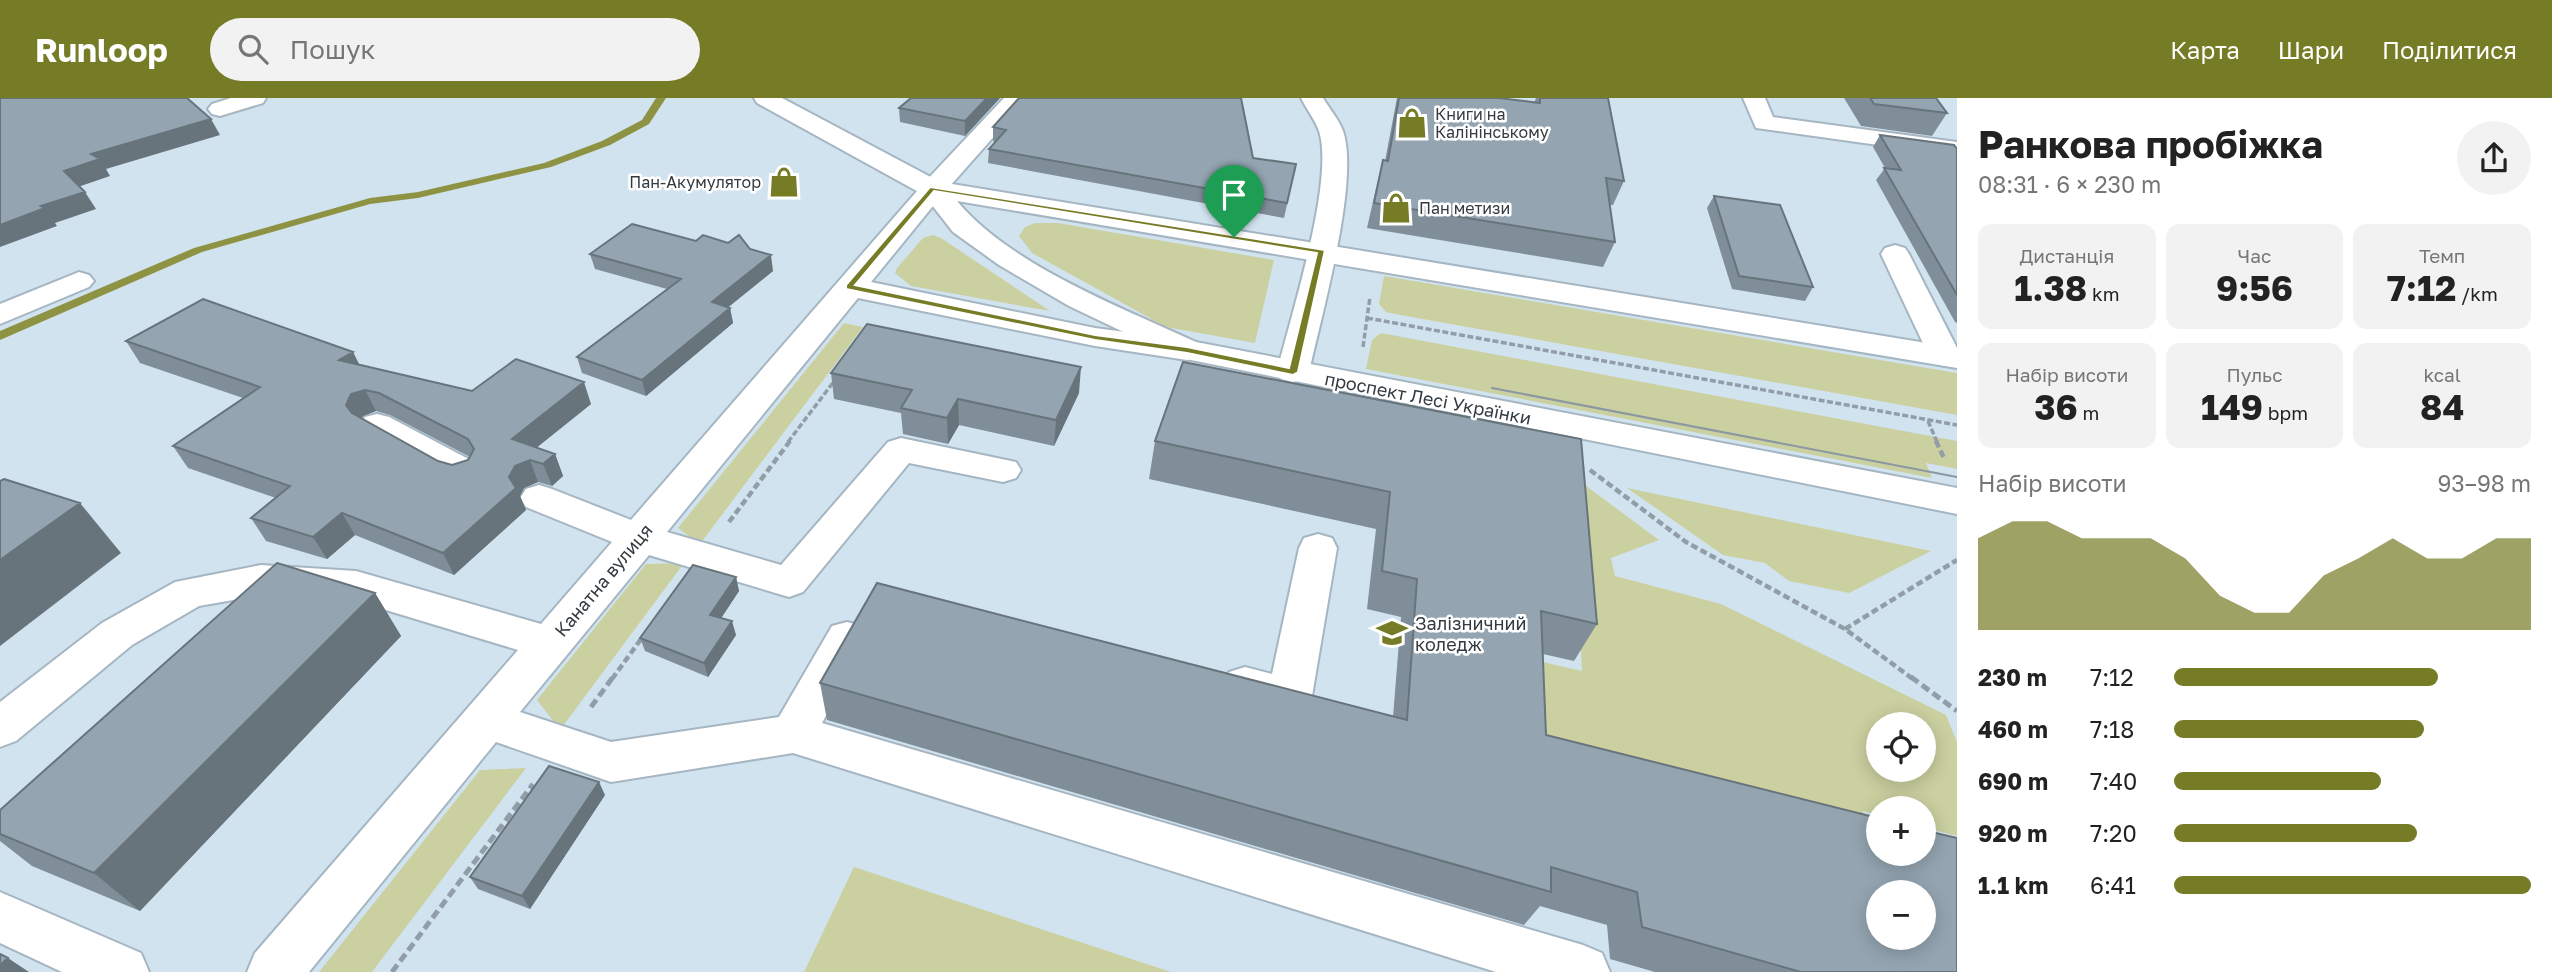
<!DOCTYPE html>
<html lang="uk">
<head>
<meta charset="utf-8">
<style>
  :root { --surface:#fff; --page:#f2f2f2; --text:#222; --muted:#767676; --accent:#767b25 }
  body { margin:0; font-family:"Golos Text",sans-serif; background:var(--page); color:var(--text); height:100vh; display:flex; flex-direction:column; font-size:26px; white-space:nowrap }
  * { box-sizing:border-box; margin:0 }
  p { font-size:23px; color:var(--muted) }
  .icon { flex:none; width:38px; height:38px; fill:none; stroke:currentColor; stroke-width:2; stroke-linecap:round; stroke-linejoin:round }
  .map { position:relative; flex:1; overflow:hidden }
  .sheet { display:flex; flex-direction:column; background:var(--surface); width:595px }
  .sheet>* { flex:none }
  .fabs { position:absolute; left:1866px; top:614px; display:grid; gap:14px }
  .fabs a { display:grid; place-items:center; width:70px; height:70px; border-radius:50%; background:var(--surface); box-shadow:0 4px 18px #0003; font-size:35px }
  .pin { position:absolute; display:grid; place-items:center; width:60px; height:60px; color:#fff; margin:-72px -30px; border-radius:50% 50% 50% 0; rotate:-45deg; box-shadow:0 0 7px #0007 }
  .pin .icon { rotate:45deg }
  .round { display:grid; place-items:center; flex:none; width:74px; height:74px; border-radius:37px; background:var(--page) }
  .summary { display:flex; align-items:center; justify-content:space-between; height:119px; padding:0 21px }
  h1 { font-size:38px; font-weight:700; line-height:52px }
  .figures { display:grid; grid-template-columns:repeat(3,1fr); gap:10px; height:119px; padding:7px 21px }
  .figures div { display:grid; align-content:center; border-radius:14px; background:var(--page); text-align:center }
  .figures b { font-size:35px; font-weight:700 }
  .figures small { font-size:19px; font-weight:400 }
  .figures p { font-size:19px }
  .chart { height:196px; padding:14px 21px }
  .chart p { display:flex; justify-content:space-between }
  .chart svg { width:100%; height:126px; margin-top:7px; fill:var(--accent); opacity:.7 }
  ul { padding:0 21px; list-style:none; font-size:23px }
  li { display:grid; grid-template-columns:112px 84px 1fr; align-items:center; height:52px }
  li i { height:18px; border-radius:9px; background:var(--accent) }
  header { display:flex; align-items:center; gap:42px; box-sizing:border-box; height:98px; padding:0 35px; background:var(--accent); color:#fff }
  header strong { font-size:33px }
  nav { display:flex; gap:38px; margin-inline-start:auto; font-size:24px }
  .search { width:490px; height:63px; background:var(--page); display:flex; align-items:center; gap:18px; box-sizing:border-box; padding:0 24px; border-radius:38px; color:var(--muted); font-size:26px }
  main { display:flex; flex:1; min-height:0 }
  .map>svg:first-child { display:block }
  .green { fill:#cbd0a0; fill-rule:evenodd }
  .lines { fill:none; stroke-linecap:round; stroke-linejoin:round }
  .stream { fill:#8d9343; fill-rule:evenodd }
  .minor-casing { stroke:#a5b6c2; stroke-width:4 }
  .major-casing { stroke:#a5b6c2; stroke-width:4 }
  .path-far2 { stroke:#919ea8; stroke-width:3.5; stroke-dasharray:6 2.5; stroke-linecap:butt }
  .path-far1 { stroke:#919ea8; stroke-width:4.5; stroke-dasharray:7 3.5; stroke-linecap:butt }
  .path { stroke:#919ea8; stroke-width:5; stroke-dasharray:9 4.5; stroke-linecap:butt }
  .minor { fill:#fff; fill-rule:evenodd }
  .major { fill:#fff; fill-rule:evenodd }
  .tram { stroke:#8b97a1; stroke-width:2 }
  .wall { fill:#7f8e98; fill-rule:evenodd }
  .shaded-wall { fill:#68747c }
  .building { fill:#94a5b1; stroke:#68747c; stroke-width:2; fill-rule:evenodd }
  .route { fill:#767b25; stroke:#fff; stroke-width:2; fill-rule:evenodd }
  .labels { text-anchor:middle; dominant-baseline:central; stroke-width:5; stroke-linejoin:round; paint-order:stroke }
  .far-poi-label { font-size:16px; fill:#343b40; stroke:#fff; text-anchor:start }
  .street-label { font-size:18px; fill:#343b40; stroke:#fff }
  .poi-label { font-size:18px; fill:#343b40; stroke:#fff; text-anchor:start }
</style>
</head>
<body>
<header>
<strong>Runloop</strong>
<div class="search"><svg class="icon" aria-label="search" viewBox="0 0 24 24"><circle cx="10" cy="10" r="6"/><path d="M15 15l6 6"/></svg>Пошук</div>
<nav><a>Карта</a><a>Шари</a><a>Поділитися</a></nav>
</header>
<main>
<div class="map">
<svg width="1957" height="874" viewBox="0 0 1957 874">
  <rect width="100%" height="100%" fill="#d2e3f0"/>
  <!-- green -->
  <path class="green" d="M1035,125H1058L1274,162L1255,245L1166,229L1032,155L1019,138L1025,129Z
    M933,137L941,140L1050,213L911,188L895,175L897,170L923,140Z
    M1384,178L1957,275V317L1395,216L1386,214L1379,206Z
    M844,225L863,229L700,446L678,430Z
    M1381,235L1957,343V371L1926,365L1932,380L1366,271L1372,242Z
    M1572,381L1578,382L1659,442L1611,460L1615,478L1721,506L1946,617L1957,644V738L1923,729V710H1878V717L1863,713L1874,756L1532,664L1530,561L1582,573ZM1878,626H1923V672H1878Z
    M1627,390L1931,453L1849,495L1789,483L1765,465L1723,457Z
    M684,465L560,632L537,602L646,466Z
    M526,670L372,874H319L480,672Z
    M854,769L1171,874H804Z"/>
  <g class="lines">
    <!-- stream -->
    <path class="stream" d="M656,0H666L649,26L610,47L551,69L418,100L370,106L202,154L0,242V233L194,150L370,100L418,94L544,65L602,43L642,22Z"/>
    <!-- minor casing -->
    <g class="minor-casing">
      <path id="minor" d="M231,0H266L263,5L220,18L212,16L208,11L212,6Z
        M1004,0H1028L942,97L871,184L1095,230L1187,242L1198,245L1203,252L1198,259L1187,262L1095,248L858,200L667,434L781,467L888,344L901,340L1016,364L1021,372L1016,380L1003,384L909,365L803,494L789,499L649,457L520,614L611,644L779,619L832,528L847,524L862,528L868,540L822,625L1583,847L1602,855L1610,874H1496L793,655L611,684L496,644L309,874H247L255,855L518,552L356,503L261,497L199,508L132,547L16,643L0,649V604L102,525L175,484L261,467L356,473L541,526L612,444L526,409L520,400L526,391L539,387L552,391L631,422L924,85Z
        M1301,0H1323C1329,10 1339,22 1343,33C1360,82 1321,219 1309,274L1305,281L1293,284L1281,281L1277,274C1290,220 1335,82 1319,33C1315,22 1306,10 1301,0Z
        M1743,0H1765L1773,19L1957,44V58L1756,30Z
        M1895,147L1905,150L1909,156L1957,250L1956,265L1945,268L1934,265L1929,258L1881,156L1885,150Z
        M79,174L89,177L94,183L89,189L0,226V206Z
        M377,316L389,319L476,365L481,374L476,383L463,386L450,383L365,335L360,327L365,319Z
        M1318,436L1332,440L1337,450L1312,598L1306,611L1290,616L1229,600L1223,587L1229,574L1245,569L1272,576L1299,450L1304,440Z
        M0,794L141,855L149,874H62L0,845Z"/>
    </g>
    <!-- major casing -->
    <g class="major-casing">
      <path id="major" d="M754,0H782L940,84L1957,250V270L957,103C1010,167 1120,209 1196,244L1957,390V416L1176,259L1069,208L999,167L953,134L924,97L757,5Z"/>
    </g>
    <!-- path-far2 -->
    <path class="path-far2" d="M1367,220L1957,327
      M1363,249L1370,199
      M1928,323L1937,344
      M788,344L835,282"/>
    <!-- path-far1 -->
    <path class="path-far1" d="M1936,343L1944,360
      M1590,372L1686,444L1845,531L1913,581
      M729,424L790,343
      M1845,531L1957,462
      M612,581L644,537"/>
    <!-- path -->
    <path class="path" d="M1911,579L1957,613
      M591,609L613,579
      M392,874L533,686"/>
    <!-- minor -->
    <use href="#minor" class="minor"/>
    <!-- major -->
    <use href="#major" class="major"/>
    <!-- tram -->
    <path class="tram" d="M1492,290L1957,379"/>
  </g>
  <!-- wall -->
  <path class="wall" d="M1000,0L965,38L900,24L899,10Z
    M1397,0H1499L1534,5L1536,0H1608L1624,83L1613,107H1610L1615,144L1603,169L1367,130L1377,86L1383,62L1385,63Z
    M1844,0H1936L1947,15L1932,38L1861,28Z
    M993,29L1253,60L1296,66L1284,120L988,65L989,51L995,44L993,43Z
    M1880,37L1957,51V225L1955,224L1876,82L1885,70L1873,49Z
    M1714,98L1813,189L1805,203L1732,191L1707,110Z
    M696,143L750,151L773,173L728,209L730,210L733,225L646,298L582,275L577,259L667,191L595,171L590,156Z
    M126,243L353,254L359,267L472,293L591,306L536,350L555,356L563,378L552,388L538,384L524,390L520,398L526,412L454,477L355,437L327,461L266,443L251,420L276,400L188,370L173,348L243,300L140,265ZM376,313L390,317L470,359L468,362L452,367L438,363L361,321L363,318Z
    M831,275L1079,295L1054,348L959,327L948,346L903,336L901,315L834,301Z
    M1581,341L1597,526L1574,563L1543,556L1546,637L1957,874H1655L1610,861L1607,827L1540,808L1524,827L827,622L820,585L1393,619L1401,519L1367,511L1376,431L1149,381L1155,343Z
    M736,479L739,493L721,520L736,537L708,579L645,553L640,540Z
    M375,495L401,538L140,813L32,768L0,743V712Z
    M605,697L530,811L478,791L470,779Z"/>
  <!-- shaded-wall -->
  <path class="shaded-wall" d="M987,0H1000L965,38V23Z
    M211,21L220,37L106,71L110,78L75,90L64,73L91,56Z
    M85,94L96,111L55,125L57,128L0,149V127L41,108Z
    M771,157L773,173L715,220L712,204Z
    M730,210L733,225L646,298L642,282Z
    M353,254L364,276L339,262Z
    M1081,269L1079,295L1054,348L1056,322Z
    M584,284L591,306L520,363L512,341Z
    M365,292L376,313L363,318L358,328L346,307L351,296Z
    M958,301L959,327L948,346L947,320Z
    M555,356L563,378L552,388L543,366Z
    M530,362L538,384L524,390L520,398L526,412L454,477L443,455L509,379L515,368Z
    M80,405L121,455L0,548V462Z
    M342,415L355,437L327,461L313,439Z
    M736,479L739,493L714,531L710,517Z
    M375,495L401,538L140,813L94,775Z
    M732,523L736,537L708,579L704,565Z
    M599,684L605,697L530,811L522,798Z
    M8,860L29,874H0V867Z"/>
  <!-- building -->
  <path class="building" d="M0,0H187L211,21L91,56L100,61L64,73L85,94L41,108L45,110L0,127Z
    M911,0H987L965,23L899,10Z
    M1019,0H1241L1253,60L1296,66L1287,105L989,51L1006,32L993,29Z
    M1399,0H1499L1540,5V0H1608L1624,83L1606,80L1615,144L1374,105L1383,62L1388,63Z
    M1870,0H1936L1947,15L1874,6Z
    M1880,37L1954,47L1957,51V197L1884,70L1901,72Z
    M1714,98L1780,107L1813,189L1739,178Z
    M632,126L696,143L703,137L728,145L739,137L750,151L771,157L712,204L730,210L642,282L577,259L681,181L590,156Z
    M203,201L353,254L339,262L472,293L516,261L584,284L512,341L555,356L543,366L530,362L515,368L509,379L516,390L443,455L342,415L313,439L251,420L290,388L173,348L260,289L126,243ZM365,292L379,295L468,341L474,351L468,362L452,367L438,363L352,315L346,307L351,296Z
    M867,226L1081,269L1056,322L958,301L947,320L901,310L912,292L831,275Z
    M1183,264L1581,341L1597,526L1541,513L1546,637L1878,720V756H1923V732L1957,740V874H1801L1642,829L1637,794L1551,769V794L820,585L877,485L1407,622L1417,481L1382,473L1390,394L1155,343ZM1878,794H1923V840H1878Z
    M4,381L80,405L0,462V383Z
    M277,465L375,495L94,775L0,736V712Z
    M693,467L736,479L710,517L732,523L704,565L640,540Z
    M549,668L599,684L522,798L470,779Z
    M0,856L8,860L0,867Z"/>
  <!-- route -->
  <path class="route" d="M930,89L1325,152L1298,274L1293,277L1187,255L1095,242L846,191V187ZM934,93L1317,155L1289,270L1187,249L1095,237L855,187Z"/>
  <!-- icons -->
  <defs>
    <g id="shop-bare" transform="scale(2.415)"><path d="M-5-2.5h2.3a2.7 3.5 0 0 1 5.4 0H5L5.5 6h-11ZM-1.5-2.5h3a1.5 2.3 0 0 0-3 0Z" fill="#767b25" stroke="#fff" stroke-width="2.5" paint-order="stroke"/></g>
    <g id="university-bare" transform="scale(2.415)"><path d="M0-5L7-2L0 1L-7-2ZM-4 1L0 2.5L4 1V4Q0 6-4 4Z" fill="#767b25" stroke="#fff" stroke-width="2.5" paint-order="stroke"/></g>
  </defs>
  <g fill-rule="evenodd">
    <use href="#shop-bare" x="1412" y="25"/>
    <use href="#shop-bare" x="784" y="84"/>
    <use href="#shop-bare" x="1396" y="110"/>
    <use href="#university-bare" x="1392" y="535"/>
  </g>
  <g class="labels">
    <!-- far-poi labels -->
    <g class="far-poi-label">
      <text x="1435" y="16">Книги на<tspan x="1435" dy="18">Калінінському</tspan></text>
      <text x="761" y="84" text-anchor="end">Пан-Акумулятор</text>
      <text x="1419" y="110">Пан метизи</text>
    </g>
    <!-- street labels -->
    <g class="street-label">
      <text transform="translate(1428 300) rotate(11)">проспект Лесі Українки</text>
      <text transform="translate(603 482) rotate(-50)">Канатна вулиця</text>
    </g>
    <!-- poi labels -->
    <g class="poi-label">
      <text x="1415" y="525">Залізничний<tspan x="1415" dy="21">коледж</tspan></text>
    </g>
  </g>
</svg>
<div class="fabs">
<a><svg class="icon" aria-label="locate" viewBox="0 0 24 24"><circle cx="12" cy="12" r="6"/><path d="M12 2v4M12 18v4M2 12h4M18 12h4"/></svg></a>
<a>+</a>
<a>−</a>
</div>
<div class="pin" style="left:1234px;top:139px;background:#1e9e55"><svg class="icon" aria-label="arrive" viewBox="0 0 24 24"><path d="M6 21V4h12l-3 4 3 4H6"/></svg></div>
</div>
<section class="sheet">
<div class="summary"><div><h1>Ранкова пробіжка</h1><p>08:31 · 6 × 230 m</p></div><a class="round"><svg class="icon" aria-label="share" viewBox="0 0 24 24"><path d="M12 15V3M7 8l5-5 5 5M5 13v7h14v-7"/></svg></a></div>
<div class="figures">
<div><p>Дистанція</p><b>1.38<small> km</small></b></div>
<div><p>Час</p><b>9:56</b></div>
<div><p>Темп</p><b>7:12<small> /km</small></b></div>
</div>
<div class="figures">
<div><p>Набір висоти</p><b>36<small> m</small></b></div>
<div><p>Пульс</p><b>149<small> bpm</small></b></div>
<div><p>kcal</p><b>84</b></div>
</div>
<div class="chart"><p><span>Набір висоти</span>93–98 m</p>
<svg viewBox="0 0 160 44" preserveAspectRatio="none"><path d="M0 44V12L10 6L20 6L30 12L40 12L50 12L60 19L70 32L80 38L90 38L100 25L110 19L120 12L130 19L140 19L150 12L160 12V44z"/></svg>
</div>
<ul>
<li><b>230 m</b>7:12<i style="width:74%"></i></li>
<li><b>460 m</b>7:18<i style="width:70%"></i></li>
<li><b>690 m</b>7:40<i style="width:58%"></i></li>
<li><b>920 m</b>7:20<i style="width:68%"></i></li>
<li><b>1.1 km</b>6:41<i style="width:100%"></i></li>
</ul>
</section>
</main>
</body>
</html>
